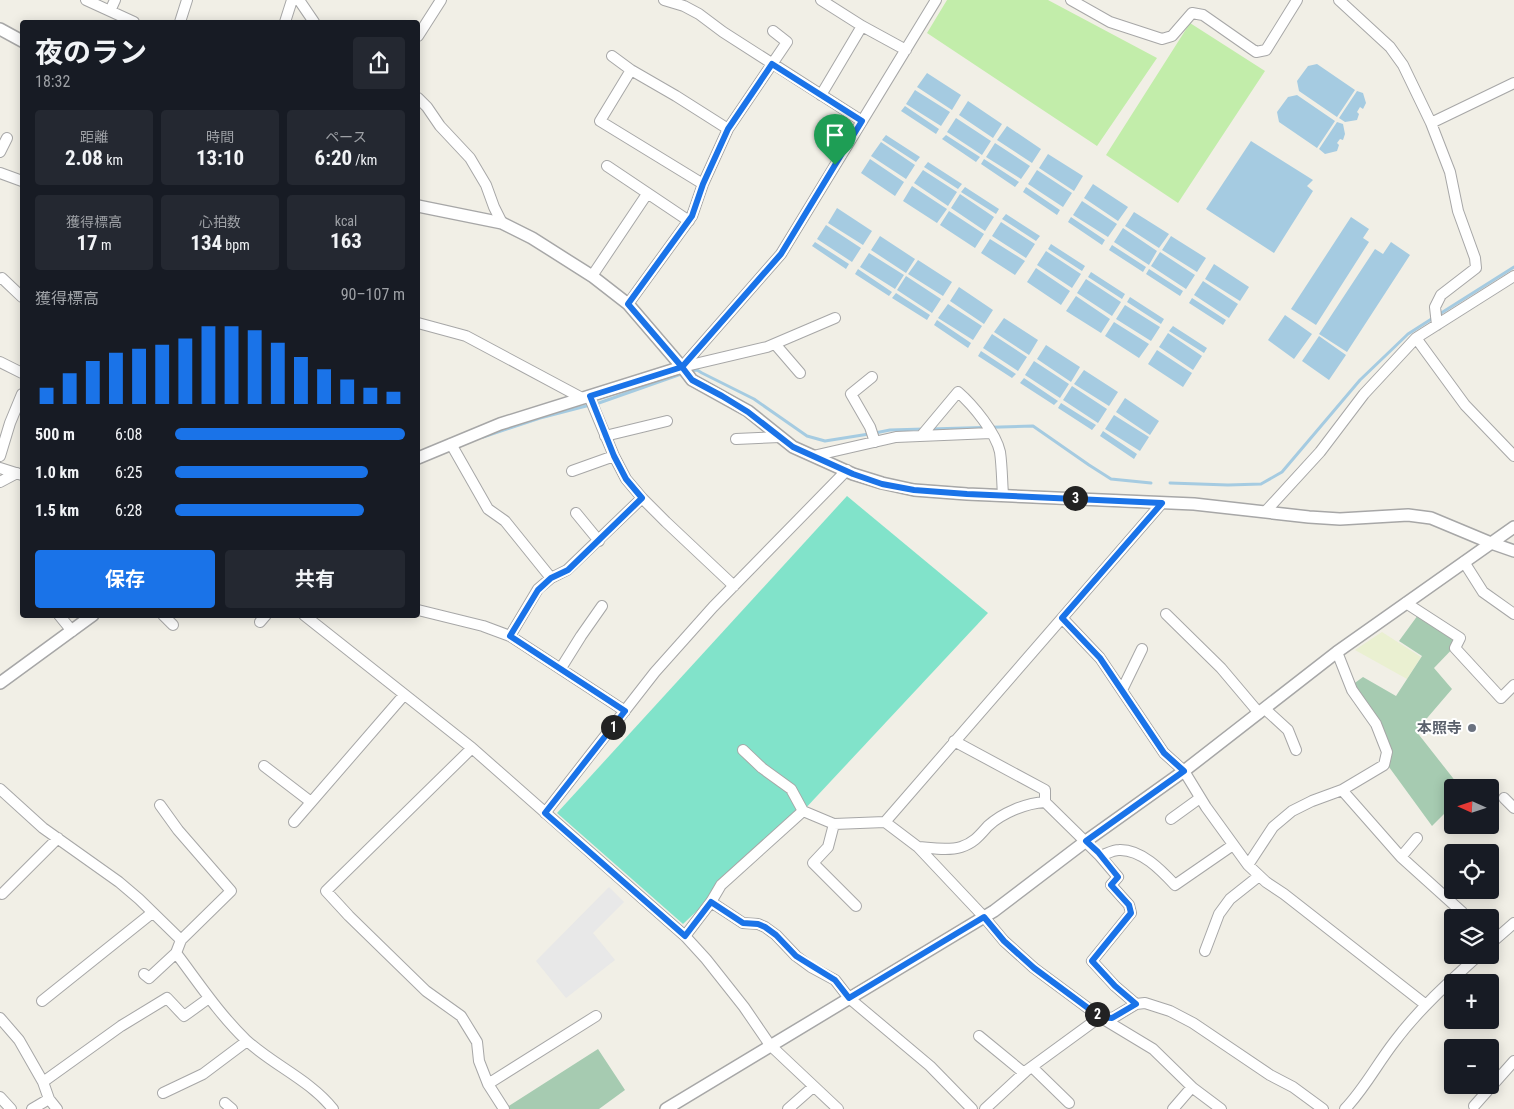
<!DOCTYPE html>
<html lang="ja">
<head>
<meta charset="utf-8">
<style>
  :root { --surface:#171b24; --page:#242831; --text:#f1f3f6; --muted:#9ea1a6; --accent:#1a73e8 }
  body { margin:0; font-family:"Roboto Condensed","Noto Sans JP",sans-serif; background:var(--page); color:var(--text); height:100vh; display:flex; flex-direction:column; font-size:19px; white-space:nowrap }
  * { box-sizing:border-box; margin:0 }
  p { font-size:16px; color:var(--muted) }
  .icon { flex:none; width:28px; height:28px; fill:none; stroke:currentColor; stroke-width:2; stroke-linecap:round; stroke-linejoin:round }
  .map { position:relative; flex:1; overflow:hidden }
  .details { position:absolute; left:20px; top:20px; width:400px; height:598px; display:flex; flex-direction:column; background:var(--surface); border-radius:5px; box-shadow:0 2px 12px #0003 }
  .details>* { flex:none }
  .needle { width:32px; rotate:273deg }
  .tools { position:absolute; left:1444px; top:779px; display:grid; gap:10px }
  .tools a { display:grid; place-items:center; width:55px; height:55px; border-radius:5px; background:var(--surface); box-shadow:0 2px 12px #0003; font-size:25px }
  .pin { position:absolute; display:grid; place-items:center; width:42px; height:42px; color:#fff; margin:-51px -21px; border-radius:50% 50% 50% 0; rotate:-45deg; box-shadow:0 0 5px #0007 }
  .pin .icon { rotate:45deg }
  .km { position:absolute; width:25px; height:25px; margin:-12px; border-radius:50%; background:#222; color:#fff; font-size:14px; line-height:25px; text-align:center }
  .round { display:grid; place-items:center; flex:none; width:52px; height:52px; border-radius:5px; background:var(--page) }
  .summary { display:flex; align-items:center; justify-content:space-between; height:85px; padding:0 15px }
  h1 { font-size:28px; font-weight:700; line-height:38px }
  .metrics { display:grid; grid-template-columns:repeat(3,1fr); gap:8px; height:85px; padding:5px 15px }
  .metrics div { display:grid; align-content:center; border-radius:5px; background:var(--page); text-align:center }
  .metrics b { font-size:21px; font-weight:700 }
  .metrics small { font-size:14px; font-weight:400 }
  .metrics p { font-size:14px }
  .chart { height:140px; padding:10px 15px }
  .chart p { display:flex; justify-content:space-between }
  .chart svg { width:100%; height:90px; margin-top:5px; stroke:var(--accent); stroke-width:6 }
  .primary-button { display:flex; gap:10px; margin-top:auto; padding:10px 15px }
  .primary-button a { flex:1; height:58px; border-radius:5px; background:var(--accent); color:#fff; font-size:20px; font-weight:700; line-height:58px; text-align:center }
  .primary-button a+a { background:var(--page); color:var(--text) }
  ul { padding:0 15px; list-style:none; font-size:16px }
  li { display:grid; grid-template-columns:80px 60px 1fr; align-items:center; height:38px }
  li i { height:12px; border-radius:6px; background:var(--accent) }
  .map>svg:first-child { display:block }
  .farmland { fill:#eaf0d1 }
  .grass { fill:#c2edaa }
  .cemetery { fill:#a6cbb1 }
  .pitch { fill:#81e3ca }
  .parking { fill:#e8e8e8 }
  .water { fill:#a5cbe1 }
  .lines { fill:none; stroke-linecap:round; stroke-linejoin:round }
  .stream { stroke:#a5cbe1; stroke-width:3 }
  .minor-casing { stroke:#a7a7a7; stroke-width:12 }
  .tertiary-casing { stroke:#a7a7a7; stroke-width:14 }
  .minor { stroke:#fff; stroke-width:10 }
  .tertiary { stroke:#fff; stroke-width:11 }
  .route-casing { stroke:#fff; stroke-width:10 }
  .route { stroke:#1a73e8; stroke-width:6 }
  .worship-dot { fill:#6b7280; stroke:#fff; stroke-width:2 }
  .labels { text-anchor:middle; dominant-baseline:central; stroke-width:4; stroke-linejoin:round; paint-order:stroke }
  .worship-label { font-size:15px; font-weight:bold; fill:#5b616d; stroke:#fff; text-anchor:end }
</style>
</head>
<body>
<div class="map">
<svg width="1514" height="1109" viewBox="0 0 1514 1109">
  <rect width="100%" height="100%" fill="#f1efe6"/>
  <!-- farmland -->
  <path class="farmland" d="M1382,632L1421,657L1407,679L1355,650Z"/>
  <!-- grass -->
  <path class="grass" d="M947,0H1048L1157,58L1097,146L927,33Z
    M1190,23L1265,71L1178,203L1106,155Z"/>
  <!-- cemetery -->
  <path class="cemetery" d="M1418,615L1458,643L1434,668L1452,689L1416,731L1460,787L1452,788V806L1432,826L1389,767L1388,749L1352,685L1363,677L1396,696L1422,656L1399,641Z
    M598,1049L625,1090L599,1109H504Z"/>
  <!-- pitch -->
  <path class="pitch" d="M847,496L988,613L803,811L683,924L557,813Z"/>
  <!-- parking -->
  <path class="parking" d="M609,887L624,902L593,933L615,960L566,998L536,961Z"/>
  <!-- water -->
  <path class="water" d="M1317,64L1355,90L1337,117L1299,91L1297,81L1308,66Z
    M927,73L961,95L952,110L917,87Z
    M915,90L950,112L941,126L906,104Z
    M1357,91L1363,93L1366,103L1363,109L1360,107L1357,112L1359,114L1357,120L1345,122L1339,118Z
    M1297,95L1335,121L1317,148L1279,122L1277,112L1288,97Z
    M968,101L1002,124L993,138L959,115Z
    M905,106L939,129L936,134L901,111Z
    M956,118L991,141L982,155L947,132Z
    M1337,122L1343,124L1345,134L1343,140L1340,139L1337,143L1339,145L1337,151L1325,154L1319,149Z
    M1007,126L1041,149L1032,163L997,140Z
    M886,135L920,157L916,162L882,140Z
    M946,135L980,157L976,162L942,139Z
    M1251,141L1313,180L1307,186L1313,191L1274,253L1206,209Z
    M881,142L915,165L906,179L871,156Z
    M995,143L1030,166L1021,179L986,157Z
    M1048,154L1083,176L1074,191L1039,168Z
    M870,159L904,182L895,196L861,173Z
    M984,159L1019,182L1015,187L981,164Z
    M928,162L962,184L958,189L924,167Z
    M923,170L957,192L948,206L914,183Z
    M1037,170L1072,193L1063,207L1028,184Z
    M1093,184L1128,207L1118,221L1084,198Z
    M912,186L947,209L937,223L903,201Z
    M965,187L999,209L996,214L961,192Z
    M1026,187L1060,210L1057,215L1023,192Z
    M960,194L994,217L985,231L951,208Z
    M1082,201L1117,224L1108,237L1073,215Z
    M837,208L872,231L863,245L828,223Z
    M949,211L984,234L975,248L940,225Z
    M1134,212L1169,234L1159,248L1125,226Z
    M1006,214L1040,236L1036,241L1002,219Z
    M1071,217L1105,240L1102,245L1068,222Z
    M1351,217L1369,229L1363,238L1369,242L1316,325L1291,309Z
    M1001,222L1035,244L1026,258L992,236Z
    M826,225L861,248L852,262L817,239Z
    M1123,228L1157,251L1149,265L1114,242Z
    M880,236L915,259L906,273L871,250Z
    M1171,236L1206,258L1197,272L1162,250Z
    M990,239L1025,261L1015,275L981,253Z
    M815,242L849,264L846,269L812,246Z
    M1391,242L1410,255L1347,352L1319,334L1375,249L1383,254Z
    M1051,244L1085,266L1082,271L1048,249Z
    M1112,245L1146,267L1143,272L1109,250Z
    M1046,251L1081,274L1072,288L1037,265Z
    M1160,252L1195,275L1186,289L1151,266Z
    M869,253L904,275L895,289L860,267Z
    M918,260L952,282L943,296L908,274Z
    M1214,264L1249,287L1240,301L1205,279Z
    M1036,268L1070,291L1061,305L1027,282Z
    M858,269L892,292L889,296L855,274Z
    M1149,269L1183,291L1180,296L1146,274Z
    M1091,272L1125,294L1122,299L1088,277Z
    M906,276L941,299L932,313L897,290Z
    M1086,279L1121,302L1112,316L1077,293Z
    M1203,281L1238,304L1229,318L1194,295Z
    M959,287L993,310L984,324L950,301Z
    M896,293L930,315L927,320L892,298Z
    M1076,296L1110,319L1101,333L1066,311Z
    M1130,297L1164,319L1161,324L1127,302Z
    M1192,298L1226,320L1223,325L1189,303Z
    M948,304L982,326L973,340L938,318Z
    M1125,305L1160,327L1151,341L1116,319Z
    M1285,315L1312,334L1294,359L1268,340Z
    M1004,318L1038,340L1029,355L994,332Z
    M937,320L971,343L968,348L934,325Z
    M1114,322L1149,344L1139,358L1105,336Z
    M1173,326L1207,348L1204,353L1169,331Z
    M1168,333L1202,356L1193,370L1159,347Z
    M992,334L1027,357L1018,371L983,348Z
    M1319,336L1346,355L1329,380L1302,361Z
    M1046,345L1080,367L1071,382L1037,359Z
    M1157,350L1192,373L1183,387L1148,364Z
    M981,351L1016,374L1012,378L978,356Z
    M1034,361L1069,384L1060,398L1025,375Z
    M1084,370L1118,392L1109,406L1074,384Z
    M1024,378L1058,401L1054,405L1020,383Z
    M1072,386L1107,409L1098,423L1063,400Z
    M1125,398L1159,421L1150,435L1116,412Z
    M1061,403L1096,425L1092,430L1058,408Z
    M1114,415L1149,437L1140,451L1105,429Z
    M1103,431L1137,454L1134,459L1100,436Z"/>
  <g class="lines">
    <!-- stream -->
    <path class="stream" d="M1438,315L1514,267
      M690,371L697,370L702,373L754,399L807,436L825,441L869,434
      M596,404L684,373
      M930,429L1033,426L1089,465L1111,479L1151,483
      M875,433L890,430L924,429
      M483,437L540,418L590,405
      M1170,483L1228,485L1261,484L1282,472L1360,380L1408,334L1433,318"/>
    <!-- minor casing -->
    <g class="minor-casing">
      <path id="minor" d="M86,0L134,22
        M299,0L314,22
        M664,0L684,6L699,14L723,32L862,121
        M821,0L862,26L906,50
        M1071,0L1110,22L1162,39L1172,36L1192,13L1203,15L1256,52L1266,50L1297,0
        M1339,0L1390,47L1403,65L1431,123L1450,172L1458,211L1475,258L1476,268L1441,295L1435,307L1437,325
        M110,11L115,0
        M180,22L187,0
        M285,22L292,0
        M418,36L441,0
        M612,56L631,70L676,96L728,129
        M631,70L600,121L703,184
        M821,95L862,26
        M418,98L427,107L440,126L470,158L486,185L494,207L502,223
        M1431,123L1514,83
        M0,152L7,138
        M607,166L689,221
        M0,173L22,181
        M592,276L647,194
        M0,279L2,278L22,297
        M628,304L692,216L703,184L728,129L787,42L773,31
        M418,323L466,336L582,398
        M1416,338L1465,405L1514,456
        M775,344L800,373
        M0,362L22,373
        M682,367L781,254L936,0
        M682,367L767,347L835,318
        M872,377L851,394L870,427L875,442
        M589,396L614,456L626,479L642,498L666,522L734,586
        M922,435L958,392C973,405 996,433 1000,452C1002,466 1002,481 1003,495
        M605,436L667,421
        M736,439L780,437
        M451,444L488,509L505,521L551,578
        M0,456L10,423L22,394
        M813,456L896,437L991,433
        M0,468L22,475
        M572,471L614,456
        M0,482L17,473
        M1265,512L1320,452L1364,394L1416,338L1514,276
        M576,513L599,541
        M1464,562L1483,592L1514,614
        M1406,603L1460,638L1455,648L1501,698L1514,685
        M418,610L483,626L510,636L625,711
        M1166,614L1221,668L1259,713
        M59,615L72,631
        M163,615L173,625
        M304,615L472,748L685,936L706,959L744,1007L770,1045L838,1109
        M1062,618L1100,658L1164,753L1184,771L1206,807L1248,865L1266,882L1284,894L1426,1005
        M260,622L266,615
        M510,636L538,589L551,578L567,570L642,498
        M561,668L581,636L602,606
        M1122,690L1142,649
        M1265,709L1288,730L1296,750
        M954,741L1045,790V802L1100,856C1106,854 1113,850 1119,850C1141,849 1161,870 1175,885L1233,845
        M472,748L326,891L349,916L426,991L461,1016L477,1042L479,1061L488,1084L504,1109
        M743,750L762,768L791,789L803,811
        M264,766L311,802
        M0,789L43,828L119,882L139,899L181,940L176,953C198,982 219,1014 246,1040C273,1065 310,1080 333,1109
        M1342,790L1401,857L1417,838
        M1504,798L1514,808
        M160,805L178,830L231,891L181,940
        M545,813L655,672L713,607L847,470
        M1171,819L1200,798
        M294,822L404,695
        M885,822L918,847L984,917L1004,941L1034,968L1100,1017L1153,1049L1193,1088L1221,1109
        M834,824L828,847L813,863L856,906
        M918,847C932,848 948,851 961,847C974,843 980,835 988,826C1002,813 1026,803 1045,802
        M1100,856L1118,877L1111,885L1129,905L1131,913L1092,961L1115,986L1136,1004
        M1401,857L1462,912L1467,918
        M1248,865L1273,827L1292,811L1312,801L1342,790L1384,765L1387,752L1376,724L1352,690L1337,652
        M2,894L58,838
        M711,902L743,923L758,924L765,927L776,935L796,956L811,967L835,980L849,998L930,1066L972,1109
        M685,936L711,902L721,885L803,811L834,824L885,822L1162,503
        M1490,944L1514,923
        M1205,951L1219,914L1230,899L1259,876
        M144,974L149,978L176,953
        M42,1001L152,913
        M0,1018L19,1040L43,1082
        M979,1036L1024,1073
        M1032,1067L1069,1103
        M488,1084L596,1016
        M163,1093L203,1074L247,1041
        M0,1097L11,1109
        M225,1103L232,1109
        M1474,1106L1514,1061
        M32,1109L49,1099
        M57,1109L49,1099L43,1082L121,1026L167,998L184,1016L209,998
        M788,1109L813,1087
        M985,1109L1026,1071L1100,1017L1113,1018L1136,1004L1145,1003L1170,1011L1193,1023L1270,1075L1293,1087L1323,1109
        M1173,1109L1192,1087
        M1345,1109C1365,1088 1377,1064 1395,1041C1419,1009 1449,982 1479,955"/>
    </g>
    <!-- tertiary casing -->
    <g class="tertiary-casing">
      <path id="tertiary" d="M0,29L22,41
        M418,206L502,223L532,238L592,276L628,304L682,367L692,380L748,411L793,447L853,474L882,483L914,490L967,494L1194,504L1309,517L1340,519L1408,515L1431,518L1491,543L1514,551
        M418,458L500,424L682,367
        M0,683L93,615
        M666,1109L994,911L1086,841L1184,771L1337,652L1514,527"/>
    </g>
    <!-- minor -->
    <use href="#minor" class="minor"/>
    <!-- tertiary -->
    <use href="#tertiary" class="tertiary"/>
  </g>
  <g class="lines">
    <!-- route casing -->
    <g class="route-casing">
      <path id="route" d="M835,165L781,254L682,367L590,396L614,456L626,479L642,498L568,570L551,578L538,590L510,636L625,711L545,813L685,936L711,902L743,923L758,924L765,927L776,935L796,956L835,980L849,998L984,917L1004,941L1034,968L1100,1017L1112,1018L1136,1004L1115,986L1092,961L1131,913L1129,905L1111,885L1118,877L1098,852L1086,841L1184,771L1164,753L1100,658L1062,618L1162,503L967,494L914,490L882,484L853,474L793,447L748,412L722,396L692,380L682,367L628,304L692,216L703,184L728,129L772,64L862,121L835,165"/>
    </g>
    <!-- route -->
    <use href="#route" class="route"/>
  </g>
  <!-- markers -->
  <circle class="worship-dot" cx="1472" cy="728" r="5"/>
  <g class="labels">
    <!-- worship labels -->
    <g class="worship-label">
      <text x="1462" y="728">本照寺</text>
    </g>
  </g>
</svg>
<div class="tools">
<a><svg class="needle" viewBox="-14 -14 28 28"><path d="M0-13l5 13h-10z" fill="#e53935"/><path d="M0 13l5-13h-10z" fill="#9ea1a6"/></svg></a>
<a><svg class="icon" aria-label="locate" viewBox="0 0 24 24"><circle cx="12" cy="12" r="6"/><path d="M12 2v4M12 18v4M2 12h4M18 12h4"/></svg></a>
<a><svg class="icon" aria-label="layers" viewBox="0 0 24 24"><path d="M12 4l9 5-9 5-9-5zM3 14l9 5 9-5"/></svg></a>
<a>+</a>
<a>−</a>
</div>
<div class="pin" style="left:835px;top:165px;background:#1e9e55"><svg class="icon" aria-label="arrive" viewBox="0 0 24 24"><path d="M6 21V4h12l-3 4 3 4H6"/></svg></div>
<b class="km" style="left:613px;top:727px">1</b>
<b class="km" style="left:1097px;top:1014px">2</b>
<b class="km" style="left:1075px;top:498px">3</b>
<section class="details">
<div class="summary"><div><h1>夜のラン</h1><p>18:32</p></div><a class="round"><svg class="icon" aria-label="share" viewBox="0 0 24 24"><path d="M12 15V3M7 8l5-5 5 5M5 13v7h14v-7"/></svg></a></div>
<div class="metrics">
<div><p>距離</p><b>2.08<small> km</small></b></div>
<div><p>時間</p><b>13:10</b></div>
<div><p>ペース</p><b>6:20<small> /km</small></b></div>
</div>
<div class="metrics">
<div><p>獲得標高</p><b>17<small> m</small></b></div>
<div><p>心拍数</p><b>134<small> bpm</small></b></div>
<div><p>kcal</p><b>163</b></div>
</div>
<div class="chart"><p><span>獲得標高</span>90–107 m</p>
<svg viewBox="0 0 160 44" preserveAspectRatio="none"><path d="M5 44V36M15 44V29M25 44V23M35 44V19M45 44V17M55 44V15M65 44V12M75 44V6M85 44V6M95 44V8M105 44V14M115 44V21M125 44V27M135 44V32M145 44V36M155 44V38"/></svg>
</div>
<ul>
<li><b>500 m</b>6:08<i style="width:100%"></i></li>
<li><b>1.0 km</b>6:25<i style="width:84%"></i></li>
<li><b>1.5 km</b>6:28<i style="width:82%"></i></li>
</ul>
<div class="primary-button"><a>保存</a><a>共有</a></div>
</section>
</div>
</body>
</html>
